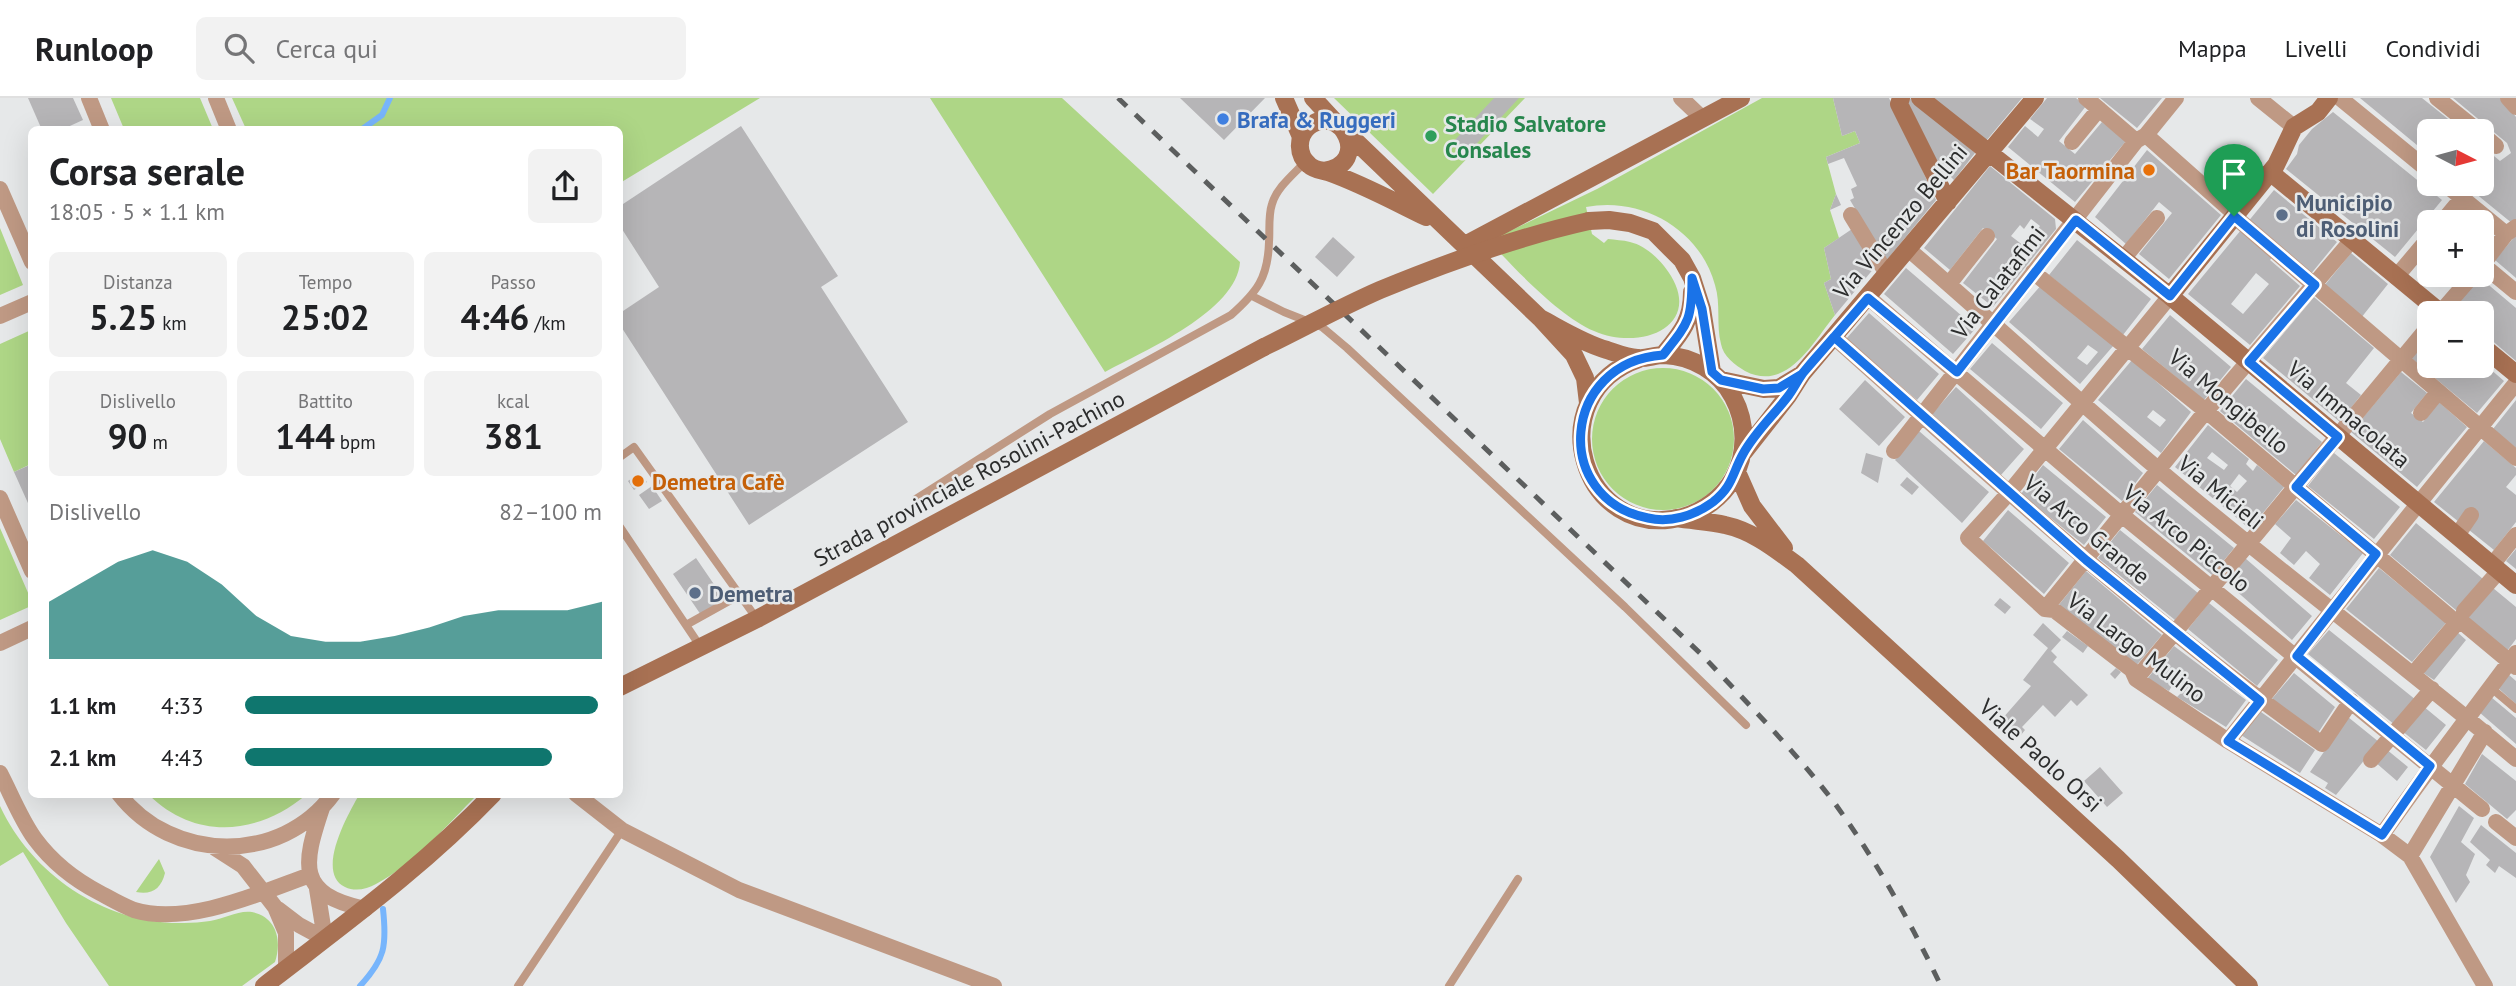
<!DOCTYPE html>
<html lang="it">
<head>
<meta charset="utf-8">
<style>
  :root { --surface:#fff; --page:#f2f2f2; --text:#202124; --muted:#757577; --line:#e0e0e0; --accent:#0f766e }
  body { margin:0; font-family:"PT Sans",sans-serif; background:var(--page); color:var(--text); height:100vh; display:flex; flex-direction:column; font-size:26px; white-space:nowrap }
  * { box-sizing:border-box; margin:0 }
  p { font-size:23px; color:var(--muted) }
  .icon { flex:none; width:38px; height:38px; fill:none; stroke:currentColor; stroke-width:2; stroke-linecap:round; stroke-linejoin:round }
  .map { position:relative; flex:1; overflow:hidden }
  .panel { position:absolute; left:28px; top:28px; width:595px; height:672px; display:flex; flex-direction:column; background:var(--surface); border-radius:10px; box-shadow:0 7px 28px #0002 }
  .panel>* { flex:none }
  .needle { width:46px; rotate:96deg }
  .fabs { position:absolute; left:2417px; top:21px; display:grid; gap:14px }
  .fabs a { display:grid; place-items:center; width:77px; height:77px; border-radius:10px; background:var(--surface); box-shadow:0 7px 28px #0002; font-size:35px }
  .pin { position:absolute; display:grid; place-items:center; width:60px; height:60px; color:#fff; margin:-72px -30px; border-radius:50% 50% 50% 0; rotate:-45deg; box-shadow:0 0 7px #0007 }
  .pin .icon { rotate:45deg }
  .round { display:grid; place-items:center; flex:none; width:74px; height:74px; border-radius:10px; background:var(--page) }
  .overview { display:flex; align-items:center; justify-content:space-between; height:119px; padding:0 21px }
  h1 { font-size:38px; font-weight:600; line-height:52px }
  .metrics { display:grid; grid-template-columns:repeat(3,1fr); gap:10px; height:119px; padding:7px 21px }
  .metrics div { display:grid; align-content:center; border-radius:10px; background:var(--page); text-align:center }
  .metrics b { font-size:35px; font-weight:600 }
  .metrics small { font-size:19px; font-weight:400 }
  .metrics p { font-size:19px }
  .chart { height:196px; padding:14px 21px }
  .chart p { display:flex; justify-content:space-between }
  .chart svg { width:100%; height:126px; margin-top:7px; fill:var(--accent); opacity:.7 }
  ul { padding:0 21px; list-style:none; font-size:23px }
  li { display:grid; grid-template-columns:112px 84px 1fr; align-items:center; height:52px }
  li i { height:18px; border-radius:9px; background:var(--accent) }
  header { display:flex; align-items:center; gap:42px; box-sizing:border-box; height:98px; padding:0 35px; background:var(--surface); border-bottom:2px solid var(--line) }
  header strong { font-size:33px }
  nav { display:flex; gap:38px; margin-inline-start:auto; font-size:24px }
  .search { width:490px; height:63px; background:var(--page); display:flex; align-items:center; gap:18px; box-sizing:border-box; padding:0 24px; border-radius:10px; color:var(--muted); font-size:26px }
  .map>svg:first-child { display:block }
  .green { fill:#aed686 }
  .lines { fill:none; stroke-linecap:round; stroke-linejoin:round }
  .stream { stroke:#77b5fc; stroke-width:6 }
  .building { fill:#b6b5b7; fill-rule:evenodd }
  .lane { stroke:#bf9984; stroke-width:8 }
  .street { stroke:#bf9984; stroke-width:16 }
  .secondary { stroke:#a87153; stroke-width:18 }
  .rail { stroke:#5c5e5e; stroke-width:5; stroke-dasharray:12 12; stroke-linecap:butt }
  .secondary-bridge { stroke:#a87153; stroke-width:18 }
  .route-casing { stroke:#fff; stroke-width:14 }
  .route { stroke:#1a73e8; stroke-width:9 }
  .shop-dot { fill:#3f7fe0; stroke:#e6e8e9; stroke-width:2.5 }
  .leisure-dot { fill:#2e9e5b; stroke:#e6e8e9; stroke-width:2.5 }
  .food-dot { fill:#e8710a; stroke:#e6e8e9; stroke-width:2.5 }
  .service-dot { fill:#5c6f8a; stroke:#e6e8e9; stroke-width:2.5 }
  .labels { text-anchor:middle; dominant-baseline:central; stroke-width:5; stroke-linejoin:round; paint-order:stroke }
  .shop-label { font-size:23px; font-weight:bold; fill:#366cbe; stroke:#e6e8e9; text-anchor:start }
  .leisure-label { font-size:23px; font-weight:bold; fill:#27864d; stroke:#e6e8e9; text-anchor:start }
  .food-label { font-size:23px; font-weight:bold; fill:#c56008; stroke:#e6e8e9; text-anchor:end }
  .service-label { font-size:23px; font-weight:bold; fill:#4e5e75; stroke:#e6e8e9; text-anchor:start }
  .street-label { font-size:23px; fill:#2c2d2d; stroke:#e6e8e9 }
</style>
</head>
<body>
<header>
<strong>Runloop</strong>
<div class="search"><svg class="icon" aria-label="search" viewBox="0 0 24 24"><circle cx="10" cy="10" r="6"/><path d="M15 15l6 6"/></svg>Cerca qui</div>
<nav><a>Mappa</a><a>Livelli</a><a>Condividi</a></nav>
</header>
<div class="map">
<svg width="2516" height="888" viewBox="0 0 2516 888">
  <rect width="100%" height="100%" fill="#e6e8e9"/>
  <!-- green -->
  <path class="green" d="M111,0H200L213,31H124Z
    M232,0H760L620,85V32L246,31Z
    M930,0H1062L1240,164C1237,213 1144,253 1105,274Z
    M1334,0H1525L1433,96Z
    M1762,0H1833L1842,38L1855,33L1860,45L1826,59L1836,96L1830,112L1839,140L1824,150L1831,181L1824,185L1835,217C1813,244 1787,295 1745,273C1735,267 1723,258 1721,246C1716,227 1721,206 1715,187C1700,131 1641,98 1586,109L1592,136L1604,145L1608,141C1615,142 1623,142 1630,144C1643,147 1655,157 1664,168C1709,224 1645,255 1594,233C1559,218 1515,171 1489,143L1597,91Z
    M0,130L23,187L0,197Z
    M31,232V366L14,374L0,341V246Z
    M1592 341a71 71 0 1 1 142 0a71 71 0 1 1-142 0Z
    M0,430L32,504L31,508L0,522Z
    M149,697H306C258,737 196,743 149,697Z
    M359,697H477C447,727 414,766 376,786C367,791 355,794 345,789C315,775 348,716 359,697Z
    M0,708C32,777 106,827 184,825C192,825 202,824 210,823C224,821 238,812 252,814C277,819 282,843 275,864L242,888H109L66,825L23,754L0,768Z
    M159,761L165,775C161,791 152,797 136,794Z"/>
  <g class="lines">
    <!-- stream -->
    <path class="stream" d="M361,32L382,17L390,0
      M360,888C385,861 387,848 383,811"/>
  </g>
  <!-- building -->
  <path class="building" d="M28,0H73L83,22L61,32H42Z
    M1180,0H1265L1224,42Z
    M1494,0H1519L1467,56L1454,43Z
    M1833,0H1889L1936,102L1886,163L1850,102L1854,100L1851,91L1857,88L1844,60L1828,66L1826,59L1860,45L1855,33L1842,38Z
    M1910,0L1975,55L1954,82L1939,67L1903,6Z
    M1932,0H2022L1986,43Z
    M2047,0H2076L2086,8L2059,43L2075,56L2102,24L2126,43L2075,104L2008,49L2025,28L2038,39L2044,31L2030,21Z
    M2100,0H2162L2137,30Z
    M2360,0H2422L2463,33H2429V57Z
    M2453,0H2502L2516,19V123L2513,126L2464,86H2482V48L2500,63L2511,55L2507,45Z
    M2333,14L2442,102L2395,159L2286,71L2297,56L2299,47L2312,31Z
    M741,28L838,178L821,189L908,324L749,427L620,227V215L659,189L620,128V108Z
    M2147,52L2221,117L2169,181L2139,156L2172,115L2159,104L2126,146L2095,119Z
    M1990,68L2055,121L2056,131L1993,209L1963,185L1997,141L1983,130L1950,172L1924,150ZM2031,121L2040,128L2024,148L2011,138L2020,127L2024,131Z
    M2274,92L2337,144L2310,177L2247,125Z
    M1836,96L1841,107L1830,112Z
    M1852,131L1875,169L1835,217L1824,185L1831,181L1824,150Z
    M2241,132L2273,158L2270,162L2300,188L2250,247L2188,196ZM2256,175L2269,186L2243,216L2231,206Z
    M2516,137V180L2495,162Z
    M1333,139L1355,159L1337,179L1315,159Z
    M2077,142L2151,201L2123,237L2049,177Z
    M2351,155L2388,186L2361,220L2324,188Z
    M1906,170L1976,230L1953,256L1884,196Z
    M2478,178L2516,210V263L2482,234V215H2459L2452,209Z
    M2043,185L2114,247L2080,286L2009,224ZM2088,247L2098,254L2087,267L2077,260Z
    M2314,199L2374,250L2346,285L2361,297L2340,324L2263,260Z
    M1869,215L1939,276L1917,302L1846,241Z
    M2170,217L2231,269L2204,302L2142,251Z
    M2429,237V268H2482V264L2504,283L2477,315L2411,260Z
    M1992,245L2063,305L2041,331L1970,271Z
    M2132,262L2191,314L2161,355L2098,302ZM2153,312L2166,322L2160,329L2147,319Z
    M2401,274L2427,295L2411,315L2423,324L2439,304L2467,329L2417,389L2351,334Z
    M2246,281L2322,344L2296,377L2220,313Z
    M1865,282L1905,319L1879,348L1839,311Z
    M1956,289L2024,351L2001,377L1932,316Z
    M2516,302V350L2493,331Z
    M2083,322L2143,375L2122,403L2059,351Z
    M2208,327L2249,361L2246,366L2253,373L2257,367L2284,389L2250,431L2175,369ZM2212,354L2228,367L2224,372L2207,360ZM2239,376L2247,383L2237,394L2230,388Z
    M1919,333L1989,394L1962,425L1895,362Z
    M2484,343L2516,370V377L2506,389L2516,397V424L2494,452L2434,404Z
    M1866,355L1883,360L1878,385L1861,375Z
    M2334,355L2400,409L2374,441L2308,388Z
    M32,366V414L14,374Z
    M2043,367L2106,419L2084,447L2021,396Z
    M640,375L647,384L634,392L628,383Z
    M1907,379L1919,389L1912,397L1900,387Z
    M2157,387L2234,450L2212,477L2135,414Z
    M652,388L662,403L649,411L639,397Z
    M2296,402L2363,455L2330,497L2309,480L2320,466L2306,453L2294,467L2280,455L2291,440L2275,426Z
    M2008,412L2069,465L2044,496L1983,443Z
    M2416,425L2483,481L2457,513L2390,457Z
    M2120,432L2198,495L2175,522L2098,460Z
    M2516,451V471L2506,463Z
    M696,460L724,501L701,517L673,476Z
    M2245,460L2312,518L2292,542L2225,483Z
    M2379,470L2446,525L2412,564L2346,511Z
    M2086,473L2162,537L2135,569L2058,508Z
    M2493,490L2516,509V541L2507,553L2467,520Z
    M2000,500L2011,509L2005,516L1994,507Z
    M2209,505L2278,562L2257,588L2188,531Z
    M2043,525L2061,542L2051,553L2057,559L2053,564L2088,597L2077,608L2071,602L2055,619L2043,607L2022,629L2025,632L2021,637L2002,621L2031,588L2023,582L2048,550L2033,537Z
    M2329,532L2416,602L2395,627L2308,556Z
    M2067,533L2088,548L2083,555L2062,539Z
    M2456,533L2466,542L2434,582L2422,574Z
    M2174,548L2246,602L2226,629L2177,599L2183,593L2173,586L2169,593L2147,581Z
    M2116,570L2121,574L2115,581L2110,576Z
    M2294,575L2335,609L2318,635L2271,602Z
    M2508,576L2516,583V606L2498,590Z
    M2491,599L2516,620V646L2479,614Z
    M2423,608L2446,627L2426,652L2402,633Z
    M2261,614L2315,652L2300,675L2241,637Z
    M2348,619L2379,644L2336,697L2325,690L2328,685L2310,674Z
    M2386,651L2408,669L2397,683L2375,664Z
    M2482,656L2516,683V712L2507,721L2465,686Z
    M2100,669L2123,695L2107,709L2084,683Z
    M2459,708L2474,720L2461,744L2475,756L2466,777L2470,784L2456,805L2430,759Z
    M2481,727L2516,755V780L2499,768L2495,775L2486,767L2490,762L2470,744Z"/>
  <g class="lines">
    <!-- lane -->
    <path class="lane" d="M1252,198L1284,214L1322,229L1347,250L1625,509L1746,627
      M620,359L634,349L757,521
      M916,401L1050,316L1231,217C1257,194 1268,180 1269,144C1270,132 1268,118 1272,106C1277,89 1294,76 1305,64
      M620,429L700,548
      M686,527L740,497
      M2490,589L2516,611
      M518,888L622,732
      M1449,888L1518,781"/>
    <!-- street -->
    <path class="street" d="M89,0L102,32
      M216,0L229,32
      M1681,0L1702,20
      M2086,0L2136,43
      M2258,0L2294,29
      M2340,0L2429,73
      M2437,0L2478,33
      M2508,0L2516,9
      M2482,36L2496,48
      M2146,37L2235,116
      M2072,44L2099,11
      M2445,86L2506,136
      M0,91L32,164
      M1851,117L1887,176
      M2234,118L2516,360
      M2442,124L2462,100
      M1908,151C1992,223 2073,299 2158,371C2275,471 2399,562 2516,661
      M2123,161L2157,120
      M2482,166L2516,194
      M2482,167L2506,136L2516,129
      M2033,174L2206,313L2456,524
      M2396,179L2429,140
      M1949,186L1987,138
      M2170,198L2008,396L1968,440L2045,511L2054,512L2132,572L2136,581L2228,643L2382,737L2410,758L2485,888
      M1868,199L2123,418L2482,711
      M2440,215L2473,177
      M0,218L32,204
      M1834,239C1992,380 2149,524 2322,646L2351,603
      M2421,315L2438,294
      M1894,353L2136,43L2146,37L2176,0
      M0,400L32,473
      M2458,436L2471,417
      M2492,467L2516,437
      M2045,511L2206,313L2352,142
      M2464,513L2499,473
      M2462,524L2516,569
      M0,545L32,530
      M2419,569L2455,527
      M2136,581L2429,228
      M2228,643C2323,523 2420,404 2516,285
      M2371,662L2432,591
      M0,675C11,696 21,722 35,741C52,764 75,782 100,795C111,801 123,808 134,812C188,828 260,795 310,777
      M119,696C172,765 281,767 333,696
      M576,696L622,732L739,792L994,888
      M322,710C303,767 296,796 365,811
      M2496,724L2516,740
      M2382,737C2425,675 2471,616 2516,555
      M215,750L243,768L275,809L286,835V871
      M2410,758L2485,634
      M317,791L325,841
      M278,811L299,827L325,841"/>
    <!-- secondary -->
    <path class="secondary" d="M1284,0L1301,39
      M1313,0L1339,28
      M1901,0L1899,6L1948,104
      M1920,0L2170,198L2516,487
      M1345,33L1540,220L1574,257L1585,280L1588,305
      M1324,73C1373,66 1341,2 1308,29C1297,39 1297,57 1309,67C1314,72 1321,72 1328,74C1362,86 1393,103 1426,119
      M2270,74L2441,215
      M1589,123L1609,122L1630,125L1653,133L1682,162L1692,180L1702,211L1712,274
      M1465,147L1741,0
      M2170,198L2276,67L2294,29L2318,14L2329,0
      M1540,220C1561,231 1583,245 1607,252C1616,255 1628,260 1638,260C1646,261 1655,257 1664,257C1692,258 1720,274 1733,299C1747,325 1747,356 1733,381C1722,399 1704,413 1683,419C1581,446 1538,296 1639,261
      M2482,248L2516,276
      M1663,257C1681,235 1692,223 1692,194
      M1721,282L1764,291L1779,290L1799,278
      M1744,354L1788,298L1802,276L2035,0
      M1737,374L1752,408L1784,450
      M1676,420C1692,423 1709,423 1725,427C1753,433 1775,451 1797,467L2118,761L2249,888
      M620,589L757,521L1264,249
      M264,888C344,826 422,770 493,696"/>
    <!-- rail -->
    <path class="rail" d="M1118,0L1703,558C1747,605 1798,656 1836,707C1877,764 1911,825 1941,888"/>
    <!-- secondary-bridge -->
    <path class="secondary-bridge" d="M1264,249C1303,230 1341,209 1380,192C1448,164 1517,139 1589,123"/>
  </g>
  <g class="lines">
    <!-- route casing -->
    <g class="route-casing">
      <path id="route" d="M2234,118L2170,198L2076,122L1957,274L1868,200L1802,276L1779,290L1763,291L1721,282L1712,274L1702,211L1692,180C1692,222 1689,224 1663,257C1561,264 1551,401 1648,420C1670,425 1694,418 1713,404C1733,388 1732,376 1743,356C1755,334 1774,317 1789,297C1794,290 1798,282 1803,275C1813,262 1824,251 1834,239L2086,462L2260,603L2228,643L2382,737L2430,668L2297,558L2376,456L2296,389L2338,339L2249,264L2315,187L2234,118"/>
    </g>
    <!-- route -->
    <use href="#route" class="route"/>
  </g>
  <!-- markers -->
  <circle class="shop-dot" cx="1223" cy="21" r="7"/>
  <circle class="leisure-dot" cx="1431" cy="38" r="7"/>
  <g class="food-dot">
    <circle cx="2149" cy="72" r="7"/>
    <circle cx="638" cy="383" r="7"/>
  </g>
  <g class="service-dot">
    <circle cx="2282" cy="117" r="7"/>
    <circle cx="695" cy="495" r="7"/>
  </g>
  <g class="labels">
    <!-- shop labels -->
    <g class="shop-label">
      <text x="1237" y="21">Brafa &amp; Ruggeri</text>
    </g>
    <!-- leisure labels -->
    <g class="leisure-label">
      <text x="1445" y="25">Stadio Salvatore<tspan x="1445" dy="26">Consales</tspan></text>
    </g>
    <!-- food labels -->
    <g class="food-label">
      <text x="2135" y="72">Bar Taormina</text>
      <text x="652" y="383" text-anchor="start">Demetra Cafè</text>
    </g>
    <!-- service labels -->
    <g class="service-label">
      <text x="2296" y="104">Municipio<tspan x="2296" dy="26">di Rosolini</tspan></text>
      <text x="709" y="495">Demetra</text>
    </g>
    <!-- street labels -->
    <g class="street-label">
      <text transform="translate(1900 123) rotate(-50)">Via Vincenzo Bellini</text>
      <text transform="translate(1998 184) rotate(-52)">Via Calatafimi</text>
      <text transform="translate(2229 303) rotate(40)">Via Mongibello</text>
      <text transform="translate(2349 316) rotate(40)">Via Immacolata</text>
      <text transform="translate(969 380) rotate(-28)">Strada provinciale Rosolini-Pachino</text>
      <text transform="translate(2221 394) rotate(39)">Via Micieli</text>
      <text transform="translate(2087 431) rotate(40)">Via Arco Grande</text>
      <text transform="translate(2187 440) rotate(39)">Via Arco Piccolo</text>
      <text transform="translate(2137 549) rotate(37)">Via Largo Mulino</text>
      <text transform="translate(2041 657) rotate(42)">Viale Paolo Orsi</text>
    </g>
  </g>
</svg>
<div class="fabs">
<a><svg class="needle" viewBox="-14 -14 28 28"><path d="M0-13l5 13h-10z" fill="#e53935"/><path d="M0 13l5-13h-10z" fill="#757577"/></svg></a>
<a>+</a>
<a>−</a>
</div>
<div class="pin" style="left:2234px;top:118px;background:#1e9e55"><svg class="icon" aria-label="arrive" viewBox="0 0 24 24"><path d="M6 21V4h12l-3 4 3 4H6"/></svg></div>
<section class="panel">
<div class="overview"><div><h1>Corsa serale</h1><p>18:05 · 5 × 1.1 km</p></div><a class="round"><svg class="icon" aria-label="share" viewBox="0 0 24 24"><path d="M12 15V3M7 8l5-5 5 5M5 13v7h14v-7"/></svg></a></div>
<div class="metrics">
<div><p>Distanza</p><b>5.25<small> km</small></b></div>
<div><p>Tempo</p><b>25:02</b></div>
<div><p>Passo</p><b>4:46<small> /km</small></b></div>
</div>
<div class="metrics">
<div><p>Dislivello</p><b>90<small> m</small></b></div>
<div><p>Battito</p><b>144<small> bpm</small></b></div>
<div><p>kcal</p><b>381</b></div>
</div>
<div class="chart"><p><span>Dislivello</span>82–100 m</p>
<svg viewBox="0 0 160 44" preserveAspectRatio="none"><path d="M0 44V24L10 17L20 10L30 6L40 10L50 18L60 29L70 36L80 38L90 38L100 36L110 33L120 29L130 27L140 27L150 27L160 24V44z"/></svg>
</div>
<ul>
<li><b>1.1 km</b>4:33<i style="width:99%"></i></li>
<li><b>2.1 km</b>4:43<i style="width:86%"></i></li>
</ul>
</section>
</div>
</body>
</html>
